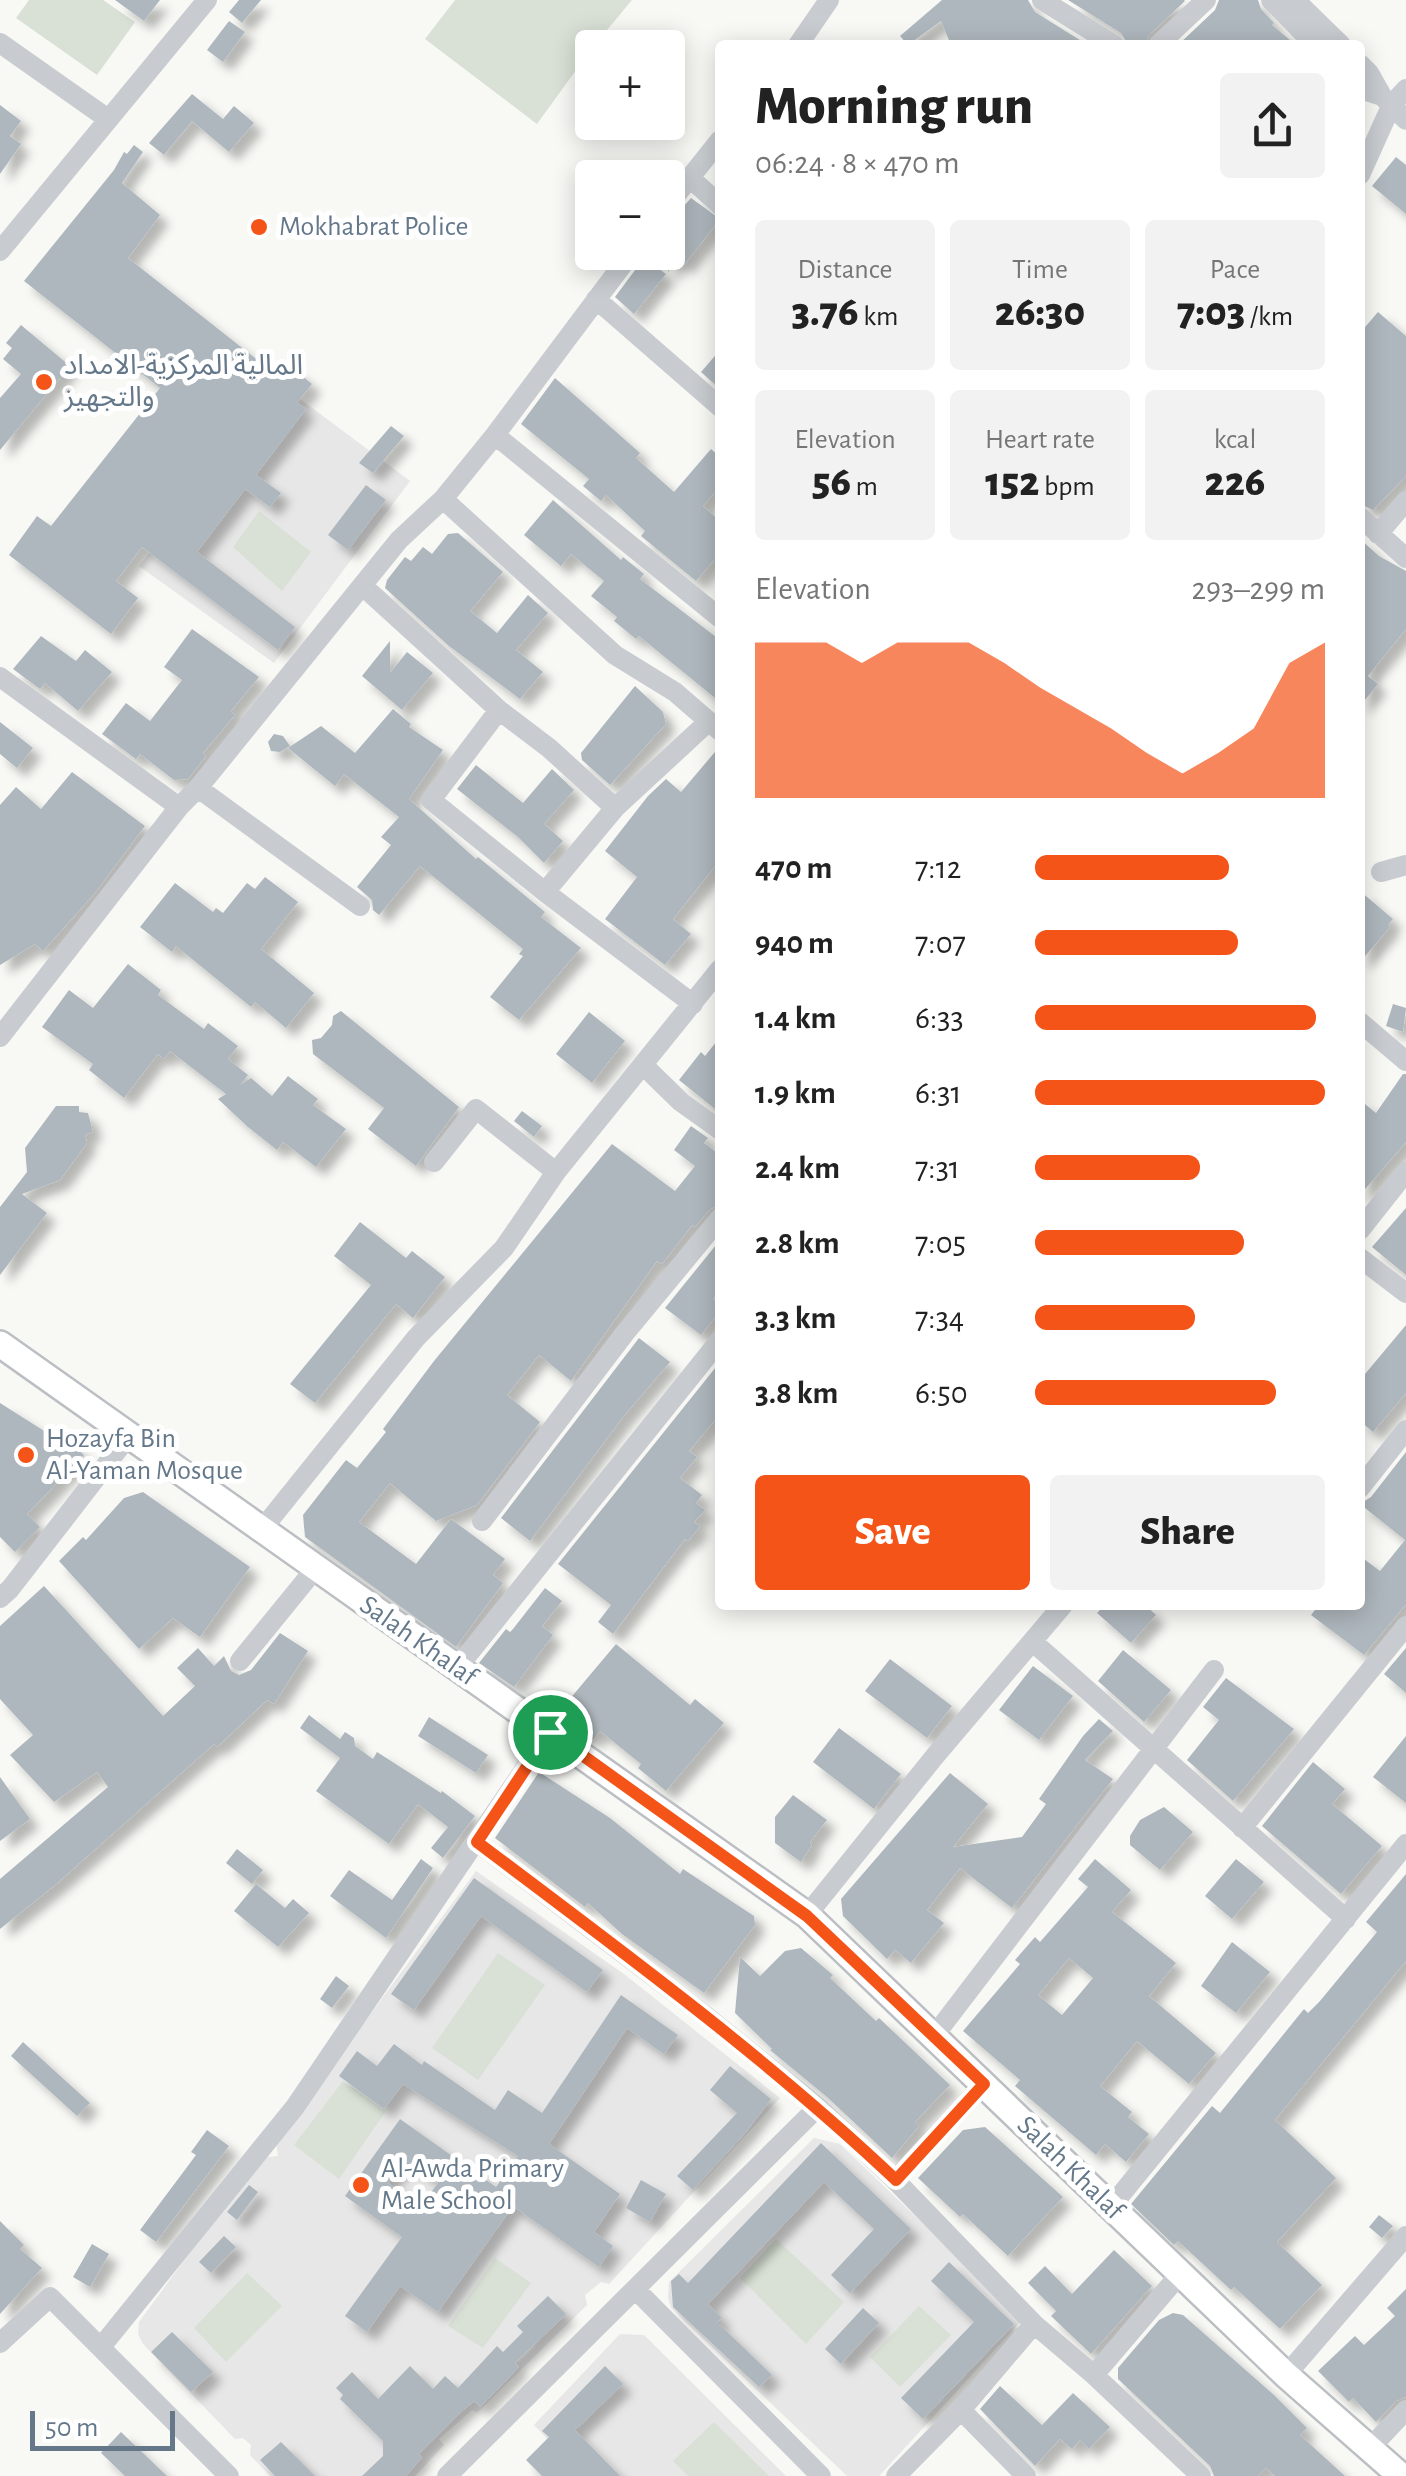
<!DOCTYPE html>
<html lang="en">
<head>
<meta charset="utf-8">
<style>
  :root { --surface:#fff; --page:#f2f2f2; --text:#222; --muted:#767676; --accent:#f55418 }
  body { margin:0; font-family:"Alegreya Sans","Noto Sans Arabic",sans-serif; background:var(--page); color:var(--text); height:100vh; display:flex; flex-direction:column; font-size:38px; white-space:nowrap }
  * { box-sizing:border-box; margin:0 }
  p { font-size:32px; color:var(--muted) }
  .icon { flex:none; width:55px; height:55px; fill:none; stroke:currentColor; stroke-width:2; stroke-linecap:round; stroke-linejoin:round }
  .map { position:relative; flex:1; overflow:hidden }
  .panel { position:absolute; left:715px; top:40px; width:650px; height:1570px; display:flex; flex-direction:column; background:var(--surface); border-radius:10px; box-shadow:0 5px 25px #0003 }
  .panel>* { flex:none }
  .buttons { position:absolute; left:575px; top:30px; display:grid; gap:20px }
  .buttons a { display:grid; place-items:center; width:110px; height:110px; border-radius:10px; background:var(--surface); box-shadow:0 5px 25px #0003; font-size:50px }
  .scale { position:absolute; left:30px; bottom:25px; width:145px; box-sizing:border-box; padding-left:10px; border:5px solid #64788a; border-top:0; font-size:28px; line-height:35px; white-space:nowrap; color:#64788a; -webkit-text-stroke:8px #fff; paint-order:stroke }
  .pin { position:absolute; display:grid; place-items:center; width:85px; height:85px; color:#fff; margin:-42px; border:5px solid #fff; border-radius:50%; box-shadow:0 2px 10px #0007 }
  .round { display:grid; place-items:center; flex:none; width:105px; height:105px; border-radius:10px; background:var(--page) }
  .summary { display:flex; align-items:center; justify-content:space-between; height:170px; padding:0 40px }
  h1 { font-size:55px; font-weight:800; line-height:75px }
  .stats { display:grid; grid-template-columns:repeat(3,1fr); gap:15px; height:170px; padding:10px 40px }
  .stats div { display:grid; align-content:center; border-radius:10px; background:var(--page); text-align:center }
  .stats b { font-size:42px; font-weight:800 }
  .stats small { font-size:28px; font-weight:400 }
  .stats p { font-size:28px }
  .chart { height:280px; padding:20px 40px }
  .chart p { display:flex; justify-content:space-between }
  .chart svg { width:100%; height:180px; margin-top:10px; fill:var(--accent); opacity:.7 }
  .action { display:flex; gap:20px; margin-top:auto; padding:20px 40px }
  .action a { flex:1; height:115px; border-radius:10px; background:var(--accent); color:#fff; font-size:40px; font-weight:800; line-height:115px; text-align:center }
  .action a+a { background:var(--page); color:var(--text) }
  ul { padding:0 40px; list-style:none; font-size:32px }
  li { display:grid; grid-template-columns:160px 120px 1fr; align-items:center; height:75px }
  li i { height:25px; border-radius:12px; background:var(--accent) }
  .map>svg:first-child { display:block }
  .built { fill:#e6e7e6 }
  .green { fill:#d9e1d6 }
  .building { fill:#aeb7bd; fill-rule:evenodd; filter:url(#shadow) }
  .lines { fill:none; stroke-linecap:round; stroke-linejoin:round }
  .major-casing { stroke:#bbbfc3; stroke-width:30 }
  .minor { stroke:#c8ccd0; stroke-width:20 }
  .major { stroke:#fff; stroke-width:25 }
  .route-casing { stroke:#fff; stroke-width:20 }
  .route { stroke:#f55418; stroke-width:12 }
  .poi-dot { fill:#f55418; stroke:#fff; stroke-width:4 }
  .labels { text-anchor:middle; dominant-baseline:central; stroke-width:10; stroke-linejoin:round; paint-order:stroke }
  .poi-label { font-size:28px; fill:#64788a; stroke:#fff; text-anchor:start }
  .street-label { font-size:28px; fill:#64788a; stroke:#fff }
</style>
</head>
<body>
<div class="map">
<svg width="1406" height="2476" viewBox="0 0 1406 2476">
  <defs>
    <filter id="shadow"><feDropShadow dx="9" dy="9" stdDeviation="5" flood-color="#0004"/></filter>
  </defs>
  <rect width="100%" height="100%" fill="#f8f8f5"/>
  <!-- built -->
  <path class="built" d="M284,387L410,481L274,663L139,566Z
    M476,1871L624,1974L780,2098L609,2284L601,2282L585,2295L587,2305L477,2413L472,2410L439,2439L444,2445L415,2476H270L250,2455L251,2445L243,2438L235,2439L143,2344L138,2334L139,2322L259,2158L278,2156L276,2142Z
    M814,2138L840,2144L1023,2319L879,2476H847L671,2308L668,2298L669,2282Z
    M620,2334L644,2335L786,2476H582L534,2425Z"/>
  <!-- green -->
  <path class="green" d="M29,0H103L135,22L97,75L16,18Z
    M455,0H632L592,48L537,124L425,39Z
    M259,511L311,552L282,591L233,547Z
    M498,1953L545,1985L478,2080L432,2048Z
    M343,2081L386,2111L339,2179L294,2145Z
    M776,2239L844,2302L806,2344L740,2278Z
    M495,2258L531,2283L483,2348L448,2326Z
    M247,2273L282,2306L226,2362L194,2328Z
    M919,2306L951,2335L900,2387L870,2357Z
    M714,2422L769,2476H688L673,2461Z"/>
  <!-- building -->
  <path class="building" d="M115,0H160L144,21Z
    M239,0H261L242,23L229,12Z
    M942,0H1028L1035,12L1083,42L1081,45H951L941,21L908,45L900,36Z
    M1068,0H1184L1185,1L1149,35L1145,45H1128L1121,33Z
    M1219,0H1258L1261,9L1274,23L1272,25L1296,45H1178L1215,10Z
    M229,21L245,32L223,62L207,50Z
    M192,94L223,119L234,106L254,123L229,152L192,121L164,155L149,143Z
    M0,105L21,121L10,136L21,144L0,174Z
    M134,145L143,152L122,183L160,215L128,258L283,380L293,368L312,384L297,403L306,409L256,475L281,493L270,507L245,489L197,552L295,627L278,650L142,547L116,581L138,598L111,634L9,555L37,516L51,526L160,388L24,281L114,170L124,152L127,154Z
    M1396,157L1406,165V214L1372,186Z
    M691,198L720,219L684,265L677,260L668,272V224Z
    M644,258L666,274L634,314L615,297Z
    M1378,312L1406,336V476L1373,510L1360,504V333Z
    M21,325L70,366L0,450V398L21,374L3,359L12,348L6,343Z
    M720,350V389L701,372Z
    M555,378L640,453L636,458L674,492L711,449L720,457V486L703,506L720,521V553L696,581L641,536L645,531L606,495L601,501L583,486L589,479L521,424Z
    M391,426L404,436L373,473L359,463Z
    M366,485L386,500L348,550L328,535Z
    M553,500L621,560L623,557L644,574L640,579L720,640V702L639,636L636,639L614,621L617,617L591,596L604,581L571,554L561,566L524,535Z
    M458,533L503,572L470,611L475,615L497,633L528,595L548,613L516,650L543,672L520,699L449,646L385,588L387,580L405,557L411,561L423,547L432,554L448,534Z
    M1360,539L1379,556L1406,571V629L1368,676L1378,684L1360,706Z
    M192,629L259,677L231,711L235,715L203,753L206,756L188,779L174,780L140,754L136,759L102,734L126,703L150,721L182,680L164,667Z
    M41,636L76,661L85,650L112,672L78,711L45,683L40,689L13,669Z
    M390,641V673L407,652L433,673L402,710L362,676Z
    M635,686L663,712L666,724L610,785L582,760L581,753Z
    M393,709L411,724L409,727L443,750L409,799L476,859L478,857L545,912L541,917L581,948L519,1020L490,997L523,956L519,954L523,949L420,866L379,915L373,910L372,900L357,887L391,845L381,837L399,817L344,774L335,786L288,748L321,726L355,753Z
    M0,722L33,748L17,768L0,754Z
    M274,734L283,736L290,746L280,752L271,751L268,742Z
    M720,746V860L673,919L691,934L665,965L605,919L637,877L605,851L648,796L666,779L681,792Z
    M476,765L523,803L552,769L574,790L544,824L563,841L544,863L518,837L457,789Z
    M72,772L145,826L94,894L43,951L35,944L0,965V805L16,787L41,809Z
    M265,877L298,902L261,949L314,993L286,1028L255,1002L251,1007L176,946L172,952L140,927L175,883L213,912L216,908L223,913L247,883L255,889Z
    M1360,891L1393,919L1388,925L1390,927L1360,962Z
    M128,964L161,990L158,995L204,1029L208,1023L238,1046L228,1059L248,1075L240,1085L251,1078L272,1096L288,1076L318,1099L313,1105L346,1129L316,1167L283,1142L277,1150L248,1127L218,1099L226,1094L170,1051L164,1059L158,1054L124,1098L89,1070L93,1064L42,1027L69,990L93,1008Z
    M1393,1004L1406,1008L1403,1032L1386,1026Z
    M341,1011L459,1107L416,1166L368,1129L384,1108L313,1054L312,1040L321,1038L332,1025L333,1016Z
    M589,1012L625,1041L592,1083L556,1054Z
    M720,1037V1113L679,1080L701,1052L705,1056Z
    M1403,1074H1406V1142L1360,1195V1100L1376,1113Z
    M56,1106H79V1112L88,1113L93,1132L85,1135L87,1143L60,1180L22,1194L47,1213L0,1275V1207L27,1172L25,1148Z
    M522,1111L542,1126L534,1137L514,1121Z
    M691,1126L708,1138L704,1143L720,1155V1205L710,1209L695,1227L692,1225L662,1264L657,1261L571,1381L539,1355L507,1395L540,1422L477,1505L436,1521L390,1483L359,1522L416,1564L451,1519L505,1559L493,1575L503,1583L456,1647L305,1537L303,1515L346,1460L357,1468L386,1432L383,1429L434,1361L612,1144L675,1191L695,1166L674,1150Z
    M1406,1208V1275L1372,1247Z
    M360,1222L406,1258L412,1251L445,1277L413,1318L396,1304L315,1403L290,1384L371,1285L334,1256Z
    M720,1240V1289L713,1299L720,1304V1311L701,1335L665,1308Z
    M1406,1325V1393L1373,1432L1360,1421V1380Z
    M639,1338L670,1362L623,1417L530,1541L501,1518Z
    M720,1362V1414L689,1451L697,1457L680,1478L702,1495L696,1503L705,1510L694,1522L700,1526L688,1541L685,1539L613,1634L598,1622L611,1605L558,1564Z
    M0,1403L68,1446L71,1443L84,1455L27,1514L40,1527L15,1552L0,1537Z
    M1406,1452V1604L1364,1655L1311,1615L1319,1605H1360V1556L1380,1571L1405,1540L1360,1504L1371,1497Z
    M143,1492L250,1567L200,1637L173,1618L139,1649L59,1561L83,1537L86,1540L124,1498Z
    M44,1586L163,1716L195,1686L177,1668L198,1648L214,1666L224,1656L231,1671L239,1675L251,1670L280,1633L308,1651L274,1704L267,1700L217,1747L214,1744L55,1885L0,1929V1879L108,1787L97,1772L54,1802L10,1755L33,1735L0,1699V1626Z
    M545,1588L562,1601L542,1626L553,1635L514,1687L479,1663L506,1629L510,1632L513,1629Z
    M1105,1605H1145L1156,1615L1131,1643L1097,1613Z
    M616,1644L690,1705L695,1699L724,1723L666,1791L638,1768L641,1764L600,1731L593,1740L558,1713Z
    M1406,1648V1693L1384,1674Z
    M1123,1650L1171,1690L1144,1722L1098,1681Z
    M890,1659L952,1706L927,1738L865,1691Z
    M1033,1666L1073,1696L1039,1740L999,1710Z
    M1226,1678L1294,1729L1233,1801L1187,1760L1219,1720L1203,1707Z
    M309,1715L340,1739L345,1732L354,1738L355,1746L373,1759L377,1752L441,1793L442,1791L475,1816L443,1858L431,1848L448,1827L418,1804L389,1844L316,1791L340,1758L300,1728Z
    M429,1717L488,1755L476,1773L418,1736Z
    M1099,1719L1113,1731L1085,1760L1113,1779L1012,1908L960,1868L927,1910L944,1923L911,1963L895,1950L887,1959L843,1916L841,1899L950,1773L988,1804L953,1847L1022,1837L1046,1804L1039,1799L1083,1736Z
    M839,1728L901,1774L874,1809L813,1762Z
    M1406,1736V1803L1373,1777Z
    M1313,1762L1345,1789L1332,1804L1382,1846L1341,1894L1262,1826Z
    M539,1772L610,1818L680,1874L683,1869L754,1916L755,1925L704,1993L622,1934L588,1903L585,1907L495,1838Z
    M0,1777L30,1819L0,1841Z
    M793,1795L827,1820L810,1842L812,1845L801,1862L775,1843V1817Z
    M1164,1807L1193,1832L1160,1870L1130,1845V1836L1140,1820Z
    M237,1849L263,1870L252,1884L226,1863Z
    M421,1859L433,1868L386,1938L330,1896L349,1870L392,1900Z
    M1095,1859L1131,1890L1112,1912L1176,1963L1149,1996L1216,2053L1189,2084L1137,2041L1100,2086L1132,2112L1128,2117L1149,2134L1126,2162L1105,2144L1096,2155L1015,2086L1020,2080L963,2031L1020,1964L1015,1960L1035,1937L1040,1942L1088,1887L1078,1879ZM1069,1958L1093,1978L1062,2015L1038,1995Z
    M1236,1859L1264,1882L1232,1919L1205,1896Z
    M1406,1874V1961L1275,2120L1336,2178L1277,2242L1322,2285L1280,2329L1234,2287L1231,2290L1178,2241L1174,2245L1131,2204L1212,2106L1220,2113L1304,2009L1308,2013L1320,2001L1377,1932L1366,1922Z
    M474,1878L603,1970L587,1992L481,1916L414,2010L391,1994Z
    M256,1884L285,1908L293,1899L309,1913L278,1947L234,1911Z
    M1232,1942L1270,1972L1236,2013L1201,1986Z
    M801,1948L833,1975L830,1978L876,2021L879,2018L950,2085L915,2122L919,2126L892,2158L827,2097L770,2050L772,2049L735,2013L740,1957L760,1976L785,1951Z
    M336,1976L349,1986L332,2008L320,1999Z
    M621,1995L678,2035L664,2054L627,2028L549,2144L620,2194L594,2232L613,2246L599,2267L513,2206L438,2312L400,2286L367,2332L345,2316L402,2237L345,2196L400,2119L496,2187L518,2156L403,2084L384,2109L339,2076L357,2051L377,2066L394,2044L422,2065L424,2061L495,2110L508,2090L542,2113ZM405,2160L438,2183L420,2207L388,2183Z
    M23,2042L90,2103L77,2116L11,2056Z
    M730,2066L771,2099L746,2132L693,2190L677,2176L737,2113L710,2090Z
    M985,2127L1063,2197L1008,2256L963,2214L960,2217L918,2178L963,2130Z
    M207,2130L229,2146L156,2242L140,2230L196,2155L191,2152Z
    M821,2143L911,2229L850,2293L831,2275L874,2229L824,2182L708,2304L722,2318L717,2322L772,2375L759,2387L673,2307L671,2281L679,2274L688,2283Z
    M641,2180L666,2194L650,2222L626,2208Z
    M249,2185L258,2192L237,2220L227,2212Z
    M1379,2215L1393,2226L1382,2238L1369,2227Z
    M0,2221L24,2245L20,2249L42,2268L0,2314Z
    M224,2236L236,2247L211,2273L199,2262Z
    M92,2244L109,2254L90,2287L73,2277Z
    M1114,2250L1152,2286L1091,2354L1051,2316L1056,2311L1028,2283L1045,2266L1072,2294Z
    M949,2262L1014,2324L923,2419L901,2398L974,2322L931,2281Z
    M1406,2289V2397L1396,2401L1376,2422L1353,2398L1349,2402L1318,2371L1355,2336L1364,2345L1395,2316L1387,2308Z
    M548,2296L566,2314L515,2363L519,2367L480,2407L474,2401L462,2411L419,2454L422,2457L406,2476H362L383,2456V2441L340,2399L343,2395L336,2388L352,2372L378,2399L410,2366L433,2389L445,2376L458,2388L497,2346L503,2352L523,2332L517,2326Z
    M863,2308L879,2323L841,2364L825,2349Z
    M1173,2313L1183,2315L1274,2395L1307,2428L1300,2435L1345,2476H1275L1266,2468L1258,2476H1214L1210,2466L1118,2379V2368L1159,2320Z
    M172,2332L213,2372L191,2392L151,2352Z
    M605,2366L623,2384L575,2430L620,2476H542L526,2460L549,2437L542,2431Z
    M1000,2386L1042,2425L1073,2393L1110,2427L1089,2449L1080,2440L1072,2449L1060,2439L1035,2466L980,2409Z
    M121,2432L167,2476H125L101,2453Z
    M281,2442L315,2476H275L260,2460Z"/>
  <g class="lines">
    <!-- major casing -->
    <g class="major-casing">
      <path id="major" d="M0,1344L807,1915L1286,2375L1401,2476"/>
    </g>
    <!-- minor -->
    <path class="minor" d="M1042,0L1114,45
      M1271,0L1315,45
      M1295,0L1341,45
      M0,43L108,119
      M798,45L829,0
      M1158,45L1206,0
      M1360,64L1369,73L1382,96
      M1360,89L1382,96L1406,120
      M1360,175L1392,104L1406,89
      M689,177L720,205
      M668,205L720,140
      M0,251L207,0
      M596,299L720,407
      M495,435L720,618
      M443,499L615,655L675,692L720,731
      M1360,517L1406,558
      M1378,534L1406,501
      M364,587L499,710L549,748L615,808
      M0,677L179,807
      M499,710L431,800L545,892L693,1004
      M198,788L360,906
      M1381,872L1406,865
      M545,892L615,808L708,722
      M1360,1022L1406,1061
      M0,1037L179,807L198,788L399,540L443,499L495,435L632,252
      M643,1065L681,1102L720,1130
      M434,1162L476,1109L556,1172
      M1360,1230L1406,1172
      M1360,1258L1406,1293
      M1360,1488L1406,1430
      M482,1521L625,1333L720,1218
      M263,1528L416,1338L504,1248L556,1172L720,969
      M0,1598L10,1589L130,1434
      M1033,1642L1346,1919
      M240,1661L315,1569
      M457,1668L720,1340
      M1242,1828L1406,1626
      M477,1842L707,2017L818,2107L895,2180L1034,2324L1094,2375L1201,2476
      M807,1915L935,1756L1063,1605
      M934,2036L1214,1670
      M895,2180L984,2084
      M1110,2208L1406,1844
      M636,2290L821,2476
      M0,2343L50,2297L229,2476
      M101,2347L295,2107L550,1732
      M1094,2375L1180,2274
      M1286,2375L1406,2236
      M961,2410L1026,2476
      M1369,2449L1406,2410
      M447,2476L818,2107
      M896,2476L961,2410L1034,2324"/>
    <!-- major -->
    <use href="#major" class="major"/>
  </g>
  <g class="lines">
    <!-- route casing -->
    <g class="route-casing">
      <path id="route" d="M550,1732L807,1916L984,2084L896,2180C765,2056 620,1950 477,1842Z"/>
    </g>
    <!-- route -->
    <use href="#route" class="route"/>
  </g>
  <!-- markers -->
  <g class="poi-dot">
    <circle cx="259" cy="227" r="10"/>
    <circle cx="44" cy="382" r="10"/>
    <circle cx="26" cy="1455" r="10"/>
    <circle cx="361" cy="2185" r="10"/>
  </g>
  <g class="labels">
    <!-- poi labels -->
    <g class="poi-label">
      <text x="279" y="227">Mokhabrat Police</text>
      <text x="64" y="366">المالية المركزية-الامداد<tspan x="64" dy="32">والتجهيز</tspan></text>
      <text x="46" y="1439">Hozayfa Bin<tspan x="46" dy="32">Al-Yaman Mosque</tspan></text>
      <text x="381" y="2169">Al-Awda Primary<tspan x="381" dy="32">Male School</tspan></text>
    </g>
    <!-- street labels -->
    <g class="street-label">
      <text transform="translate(418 1641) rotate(35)">Salah Khalaf</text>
      <text transform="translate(1070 2168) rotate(44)">Salah Khalaf</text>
    </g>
  </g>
</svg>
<div class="buttons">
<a>+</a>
<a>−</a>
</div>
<div class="scale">50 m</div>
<div class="pin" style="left:550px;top:1732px;background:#1e9e55"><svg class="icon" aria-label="arrive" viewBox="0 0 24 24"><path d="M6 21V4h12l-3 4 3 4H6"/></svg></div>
<section class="panel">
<div class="summary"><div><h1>Morning run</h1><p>06:24 · 8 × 470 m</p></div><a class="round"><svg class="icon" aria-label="share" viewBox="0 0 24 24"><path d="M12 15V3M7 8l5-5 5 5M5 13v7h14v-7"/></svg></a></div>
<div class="stats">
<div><p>Distance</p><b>3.76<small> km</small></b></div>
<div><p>Time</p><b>26:30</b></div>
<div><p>Pace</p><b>7:03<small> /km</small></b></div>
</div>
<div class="stats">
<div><p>Elevation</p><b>56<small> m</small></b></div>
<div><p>Heart rate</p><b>152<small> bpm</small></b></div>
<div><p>kcal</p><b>226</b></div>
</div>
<div class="chart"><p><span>Elevation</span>293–299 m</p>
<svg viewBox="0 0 160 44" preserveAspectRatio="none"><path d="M0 44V6L10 6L20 6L30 11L40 6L50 6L60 6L70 11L80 17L90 22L100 27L110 33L120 38L130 33L140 27L150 11L160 6V44z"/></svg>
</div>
<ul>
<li><b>470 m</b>7:12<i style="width:67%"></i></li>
<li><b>940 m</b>7:07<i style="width:70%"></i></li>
<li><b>1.4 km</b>6:33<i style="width:97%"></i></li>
<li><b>1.9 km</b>6:31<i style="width:100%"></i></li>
<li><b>2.4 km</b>7:31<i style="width:57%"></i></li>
<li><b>2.8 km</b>7:05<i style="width:72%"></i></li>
<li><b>3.3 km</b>7:34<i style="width:55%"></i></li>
<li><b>3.8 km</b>6:50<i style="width:83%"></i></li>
</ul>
<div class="action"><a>Save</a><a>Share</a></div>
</section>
</div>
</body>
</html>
